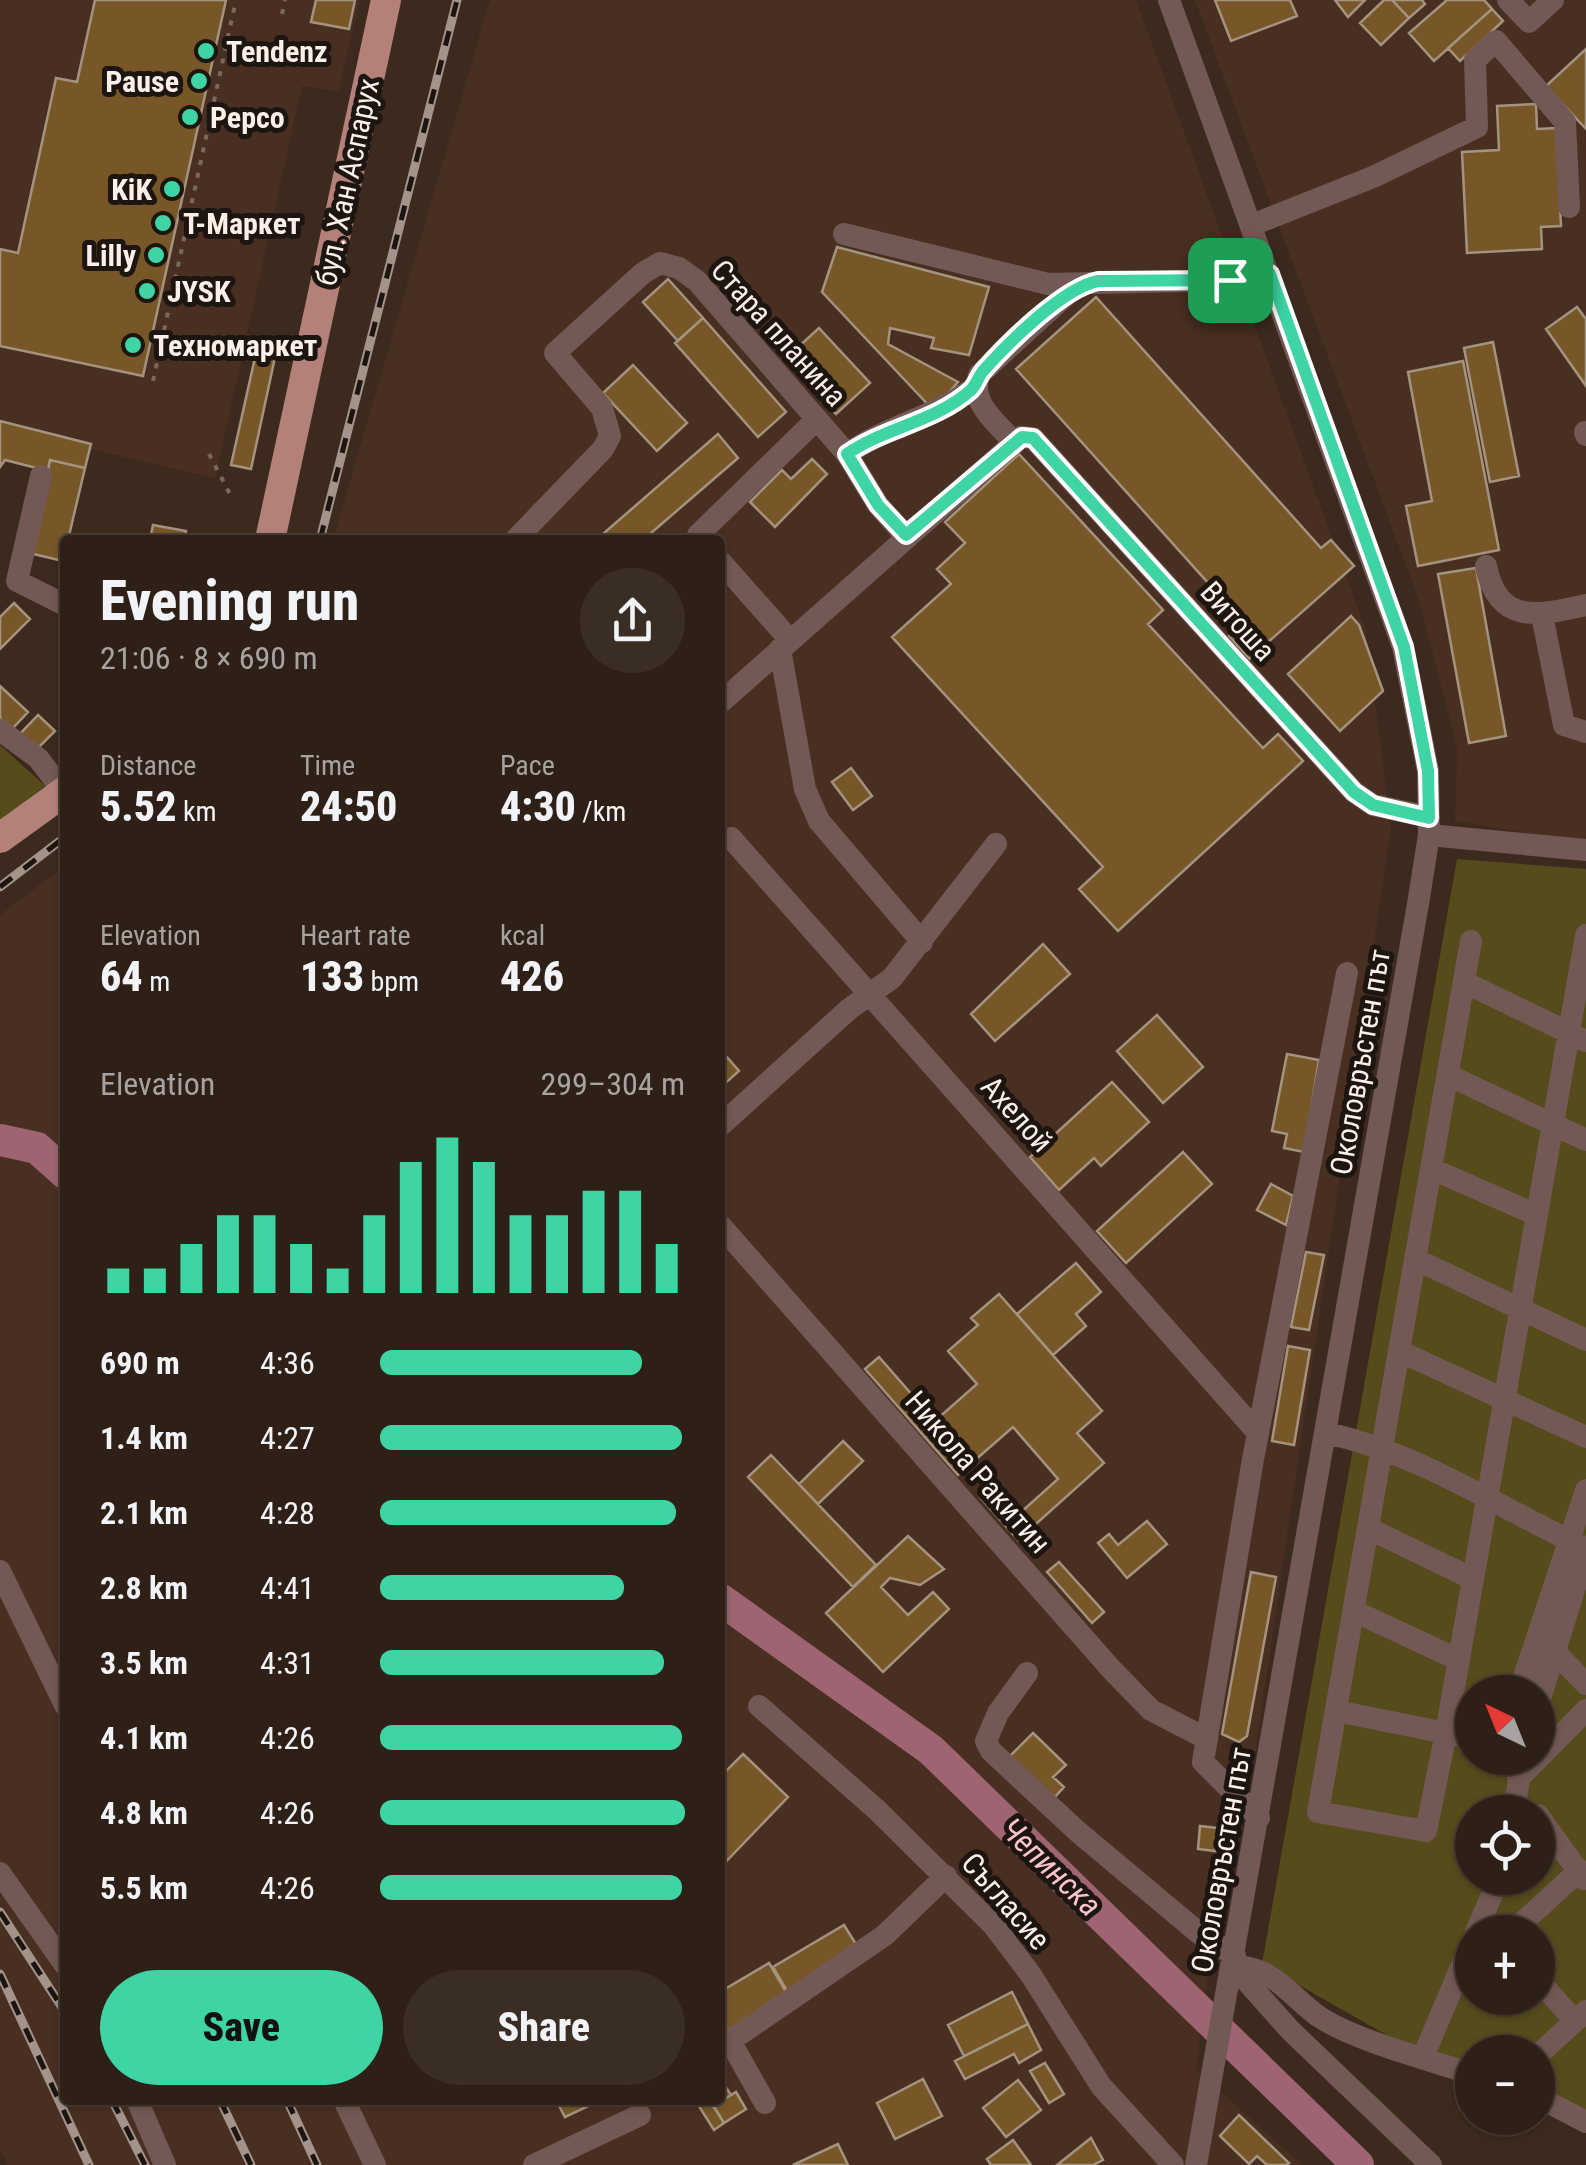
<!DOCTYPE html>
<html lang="en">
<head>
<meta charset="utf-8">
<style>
  :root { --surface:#2e2017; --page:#3a2d24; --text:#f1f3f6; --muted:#a7a3a1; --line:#493e36; --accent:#3ed4a3 }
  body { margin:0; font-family:"Roboto Condensed",sans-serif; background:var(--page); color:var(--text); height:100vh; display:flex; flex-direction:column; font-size:38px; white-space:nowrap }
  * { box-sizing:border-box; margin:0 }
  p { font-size:32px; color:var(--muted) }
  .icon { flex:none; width:55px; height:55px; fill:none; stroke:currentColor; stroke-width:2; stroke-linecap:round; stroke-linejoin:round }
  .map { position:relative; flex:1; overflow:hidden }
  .side { position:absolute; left:60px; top:535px; width:665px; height:1570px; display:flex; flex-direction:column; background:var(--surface); border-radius:10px; box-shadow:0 2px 8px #0004,0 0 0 2px var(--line) }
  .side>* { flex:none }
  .needle { width:65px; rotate:317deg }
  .buttons { position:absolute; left:1455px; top:1675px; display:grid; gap:20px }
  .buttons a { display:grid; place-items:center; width:100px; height:100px; border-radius:50%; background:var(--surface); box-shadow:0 2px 8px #0004,0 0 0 2px var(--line); font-size:50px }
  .pin { position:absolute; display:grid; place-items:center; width:85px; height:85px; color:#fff; margin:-42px; border-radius:20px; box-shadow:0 5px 15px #0006 }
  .round { display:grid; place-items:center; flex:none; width:105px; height:105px; border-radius:52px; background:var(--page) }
  .headline { display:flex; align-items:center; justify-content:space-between; height:170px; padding:0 40px }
  h1 { font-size:55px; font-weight:800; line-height:75px }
  .figures { display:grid; grid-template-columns:repeat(3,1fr); gap:15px; height:170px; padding:10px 40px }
  .figures div { display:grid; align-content:center }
  .figures b { font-size:42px; font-weight:800 }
  .figures small { font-size:28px; font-weight:400 }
  .figures p { font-size:28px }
  .chart { height:280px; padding:20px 40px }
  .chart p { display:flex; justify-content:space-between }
  .chart svg { width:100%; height:180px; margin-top:10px; stroke:var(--accent); stroke-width:6 }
  .cta { display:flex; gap:20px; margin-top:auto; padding:20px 40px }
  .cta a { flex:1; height:115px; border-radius:60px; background:var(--accent); color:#111; font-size:40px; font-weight:800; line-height:115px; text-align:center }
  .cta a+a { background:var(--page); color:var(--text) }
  ul { padding:0 40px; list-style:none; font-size:32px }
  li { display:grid; grid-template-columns:160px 120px 1fr; align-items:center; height:75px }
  li i { height:25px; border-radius:12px; background:var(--accent) }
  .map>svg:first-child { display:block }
  .built { fill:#492f21 }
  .green { fill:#554b1b; fill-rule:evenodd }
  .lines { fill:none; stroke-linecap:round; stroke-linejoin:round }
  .river { stroke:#9e6472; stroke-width:32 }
  .building { fill:#775728; stroke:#a3937f; stroke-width:2.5 }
  .path { stroke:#7a695f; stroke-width:4; stroke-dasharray:5 8; stroke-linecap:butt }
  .minor { stroke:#725955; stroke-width:22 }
  .major { stroke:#b4817a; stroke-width:30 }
  .rail-casing { stroke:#a3938a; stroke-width:9 }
  .rail { stroke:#1d1510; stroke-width:5; stroke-dasharray:15; stroke-linecap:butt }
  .route-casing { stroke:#fff; stroke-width:20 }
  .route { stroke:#3ed4a3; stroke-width:12 }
  .poi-dot { fill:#3ed4a3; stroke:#1d1510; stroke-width:4 }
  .labels { text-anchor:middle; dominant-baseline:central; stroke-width:10; stroke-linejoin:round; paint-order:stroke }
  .poi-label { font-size:30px; font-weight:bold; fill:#fcefe8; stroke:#1d1510; text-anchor:start }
  .street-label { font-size:30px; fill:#fcefe8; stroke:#1d1510 }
  .water-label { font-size:32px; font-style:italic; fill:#fac3cf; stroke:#1d1510 }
</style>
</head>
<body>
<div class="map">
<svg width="1586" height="2165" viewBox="0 0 1586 2165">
  <rect width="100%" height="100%" fill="#3d2a1f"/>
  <!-- built -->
  <path class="built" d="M0,0H360L338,91L302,86L215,478L0,428Z
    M490,0H1136L1366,631L1391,827L1255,1754L1218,1898L1196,2070L1302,2165H8L0,2149V915L65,866V2100H720V540H333Z
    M1195,0H1586V843L1455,821L1457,749L1420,603Z"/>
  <!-- green -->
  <path class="green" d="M0,745L45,786L0,820Z
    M1457,859L1586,869V2131L1538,2100V2052H1472V2075L1420,2054L1262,1964ZM1472,1692H1538V1758H1472ZM1472,1812H1538V1878H1472ZM1472,1932H1538V1998H1472Z"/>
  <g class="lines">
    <!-- river -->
    <path class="river" d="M0,1140L37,1148L65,1173
      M720,1599L931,1750L1358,2165"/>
  </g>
  <!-- building -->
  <path class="building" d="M95,0H226L143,376L0,346V249L18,253L56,78L77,82Z
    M316,0H355L349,29L311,22Z
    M1215,0H1290L1297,16L1231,41Z
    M1335,0H1365L1348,17Z
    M1384,0H1392L1409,18L1381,45L1360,23Z
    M1392,0H1422L1425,4L1409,18Z
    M1447,0H1484L1492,9L1434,61L1409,33Z
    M1492,9L1503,21L1460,61L1448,48Z
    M1586,49V129L1546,86Z
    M1536,104L1537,129L1556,128L1561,226L1541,227L1542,249L1467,253L1462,152L1499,150L1497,106Z
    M837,247L989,287L969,355L931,348L934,338L890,328L888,344L958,382L933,410L822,292Z
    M668,279L703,318L678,341L643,302Z
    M1096,297L1321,548L1331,540L1354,566L1249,659L1229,636L1244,623L1016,369Z
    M1577,307L1586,319V386L1546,329Z
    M703,318L786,412L758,437L675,343Z
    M819,328L870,383L836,414L785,359Z
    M1493,342L1519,476L1490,482L1464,348Z
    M258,344L277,348L251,469L231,465Z
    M1463,361L1499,550L1418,566L1406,506L1432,501L1408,372Z
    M633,365L687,423L657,451L603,393Z
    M0,421L91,444L85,468L50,460L48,471L5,460L0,467Z
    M718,434L738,458L643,540H596Z
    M1019,454L1163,610L1148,624L1263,748L1278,734L1303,761L1118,931L1079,889L1103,867L892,637L951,584L937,569L965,543L945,522Z
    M812,459L827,474L775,527L750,502L782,470L791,479Z
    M50,460L85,468L63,561L29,553Z
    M153,525L186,531L184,540H150Z
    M1476,568L1506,736L1469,743L1438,574Z
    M14,603L30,619L0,649V617Z
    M1351,616L1359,625L1383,691L1340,731L1288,674Z
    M0,686L28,712L11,730L0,719Z
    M38,715L55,731L36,750L19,735Z
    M851,768L872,796L853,810L832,782Z
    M1043,944L1070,974L995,1041L971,1014Z
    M1157,1015L1203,1067L1163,1103L1117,1051Z
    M720,1049L739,1071L720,1088Z
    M1287,1054L1319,1060L1304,1152L1284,1148L1287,1134L1272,1131Z
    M1112,1082L1149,1122L1101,1166L1094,1158L1059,1190L1030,1157Z
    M1183,1152L1212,1184L1126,1263L1097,1231Z
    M1271,1184L1293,1196L1286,1225L1257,1210Z
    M1306,1252L1324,1255L1309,1330L1291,1327Z
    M1076,1263L1101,1292L1076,1314L1086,1326L1053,1355L1017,1314Z
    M999,1294L1102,1411L1077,1433L1104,1463L1018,1540L980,1497L993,1485L1019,1514L1058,1479L1013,1427L958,1475L865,1369L879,1357L935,1421L977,1384L948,1351L978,1325L971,1318Z
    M1288,1346L1310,1350L1294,1445L1272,1441Z
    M843,1441L863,1461L818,1504L799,1484Z
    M771,1455L876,1565L853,1587L748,1477Z
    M1147,1521L1167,1544L1127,1578L1098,1543L1109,1534L1118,1545Z
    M908,1536L944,1569L920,1585L890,1578L881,1587L908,1615L933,1592L949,1609L883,1672L826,1613Z
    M1059,1562L1104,1612L1092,1623L1047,1572Z
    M1251,1572L1276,1577L1247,1736L1239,1742L1222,1734Z
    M1033,1733L1066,1765L1053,1777L1064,1787L1052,1800L1008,1758Z
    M743,1754L788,1797L720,1868V1777Z
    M1200,1826L1218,1828L1215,1851L1198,1849Z
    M844,1925L859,1949L787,1991L773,1967Z
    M769,1963L788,1995L720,2035V1992Z
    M1012,1992L1028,2024L964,2056L948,2025Z
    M1028,2024L1041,2050L1019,2063L1014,2054L965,2079L955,2061Z
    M1045,2063L1064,2094L1049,2103L1030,2071Z
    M720,2078L731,2095L713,2106L710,2100H720Z
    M923,2079L942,2116L895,2139L877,2103Z
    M1018,2080L1041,2110L1006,2137L983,2108Z
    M736,2092L746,2109L724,2123L713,2106Z
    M556,2100H601L565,2117Z
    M695,2100H710L724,2123L714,2130Z
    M1239,2115L1289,2163L1286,2165H1267L1257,2156L1249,2164L1220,2136Z
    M1091,2138L1103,2160L1093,2165H1057Z
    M1013,2140L1031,2165H991L987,2159Z
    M838,2144L848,2165H793Z"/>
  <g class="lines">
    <!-- path -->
    <path class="path" d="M282,14L285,0
      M153,381L236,0
      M209,454L232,498"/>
    <!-- minor -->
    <path class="minor" d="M1169,0L1403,647L1428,771L1429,835L1418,904L1196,2165
      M1508,0L1529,22L1553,0
      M1252,225L1373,177L1477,127L1475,60L1496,41L1565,122L1569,207
      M844,234L1048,284L1230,280L1269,274
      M1585,432L1586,435
      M1015,443C997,423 969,403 979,375L1077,285
      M847,454C890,424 931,419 975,387
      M41,476L17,581L65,605
      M515,540L603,449L610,436L602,408L555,353L643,273L660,263L679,268L697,281L847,454L878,505L905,535
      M702,540L698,535L817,419
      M720,561L790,640
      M1486,566C1498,625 1538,616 1586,605
      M1542,615L1564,725L1586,732
      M780,649L805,789L819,821L922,942
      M720,703L1021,437L1033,438L1354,792L1373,805L1429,817
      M0,730L38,758L64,792
      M1429,835L1586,850
      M731,838L1258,1433
      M1471,941L1318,1812L1426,1831L1446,1733L1472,1738
      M1464,982L1586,1041
      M1448,1075L1586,1140
      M720,1126L848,1010L892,978L996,844
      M1432,1169L1537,1215
      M720,1225L1112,1670L1151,1710L1207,1739
      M1415,1259L1586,1340
      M1399,1351L1586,1437
      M1326,1433C1421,1453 1500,1509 1586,1548
      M1368,1528L1473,1579
      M0,1571L65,1705
      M1354,1611L1459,1660
      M1554,1651L1586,1684
      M1027,1673L998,1713L986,1741L991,1751L1077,1831L1200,1934L1235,1956
      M1519,1692L1586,1490
      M1538,1705L1586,1552
      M759,1706L877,1810L994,1926L1031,1975L1101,2086L1173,2165
      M1336,1711L1446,1733L1586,935
      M1518,1779L1586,1710
      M1514,1812L1521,1767
      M1538,1815L1584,1879
      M1259,1818L1203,1762L1253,1459L1347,973
      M0,1873L65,1965
      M1476,1932L1499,1878
      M1512,1932L1580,1870
      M1233,1966L1290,2030L1431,2165
      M1233,1966C1273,1966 1289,1995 1318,2016C1353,2040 1430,2060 1472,2074
      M1538,1980L1575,2021
      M1538,2055L1586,2011
      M1423,2057L1472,1941
      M1538,2097L1586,2122
      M137,2100L165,2165
      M344,2100L375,2165
      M765,2103L730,2041L885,1935L946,1876
      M534,2165L640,2115"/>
    <!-- major -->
    <path class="major" d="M270,540L386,0
      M0,838L65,791"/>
    <!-- rail casing -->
    <g class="rail-casing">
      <path id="rail" d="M320,540L457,0
        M0,887L65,837
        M0,1912L65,2012
        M0,1974L89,2165
        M112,2100L145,2165
        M220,2100L251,2165
        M287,2100L317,2165"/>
    </g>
    <!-- rail -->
    <use href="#rail" class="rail"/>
  </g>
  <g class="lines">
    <!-- route casing -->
    <g class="route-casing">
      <path id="route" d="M1270,274L1404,647L1428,771L1429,818L1373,805L1354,792L1033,438L1022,437L906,535L878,505L847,454C886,427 935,422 971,390C977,384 978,377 983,371C1008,343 1063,288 1098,281L1230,280Z"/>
    </g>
    <!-- route -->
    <use href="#route" class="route"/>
  </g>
  <!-- markers -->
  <g class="poi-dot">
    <circle cx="206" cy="51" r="10"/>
    <circle cx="199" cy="81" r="10"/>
    <circle cx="190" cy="117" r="10"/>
    <circle cx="172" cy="189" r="10"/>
    <circle cx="163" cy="223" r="10"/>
    <circle cx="156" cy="255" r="10"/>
    <circle cx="147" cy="291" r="10"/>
    <circle cx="133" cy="345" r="10"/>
  </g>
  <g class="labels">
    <!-- poi labels -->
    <g class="poi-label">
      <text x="226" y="51">Tendenz</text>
      <text x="179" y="81" text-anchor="end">Pause</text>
      <text x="210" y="117">Pepco</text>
      <text x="152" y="189" text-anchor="end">KiK</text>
      <text x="183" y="223">Т-Маркет</text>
      <text x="136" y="255" text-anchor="end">Lilly</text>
      <text x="167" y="291">JYSK</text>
      <text x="153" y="345">Техномаркет</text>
    </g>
    <!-- street labels -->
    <g class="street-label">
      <text transform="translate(347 182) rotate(-78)">бул. Хан Аспарух</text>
      <text transform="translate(779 333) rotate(48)">Стара планина</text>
      <text transform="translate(1238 621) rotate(48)">Витоша</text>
      <text transform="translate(1360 1062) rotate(-80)">Околовръстен път</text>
      <text transform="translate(1017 1114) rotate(48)">Ахелой</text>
      <text transform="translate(978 1472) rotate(49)">Никола Ракитин</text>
      <text transform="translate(1221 1860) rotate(-80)">Околовръстен път</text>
      <text transform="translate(1006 1901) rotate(49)">Съгласие</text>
    </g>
    <!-- water labels -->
    <g class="water-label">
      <text transform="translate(1051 1867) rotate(44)">Чепинска</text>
    </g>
  </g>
</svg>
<div class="buttons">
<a><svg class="needle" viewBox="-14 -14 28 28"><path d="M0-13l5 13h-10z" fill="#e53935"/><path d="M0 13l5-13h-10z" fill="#a7a3a1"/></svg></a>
<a><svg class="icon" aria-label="locate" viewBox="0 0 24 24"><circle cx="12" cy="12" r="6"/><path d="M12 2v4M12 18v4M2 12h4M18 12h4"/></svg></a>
<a>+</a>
<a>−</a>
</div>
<div class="pin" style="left:1230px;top:280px;background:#1e9e55"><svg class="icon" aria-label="arrive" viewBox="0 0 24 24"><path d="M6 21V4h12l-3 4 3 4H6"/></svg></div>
<section class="side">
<div class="headline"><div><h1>Evening run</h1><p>21:06 · 8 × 690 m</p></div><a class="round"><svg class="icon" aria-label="share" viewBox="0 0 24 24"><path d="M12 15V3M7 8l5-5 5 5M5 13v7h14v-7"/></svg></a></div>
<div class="figures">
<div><p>Distance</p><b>5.52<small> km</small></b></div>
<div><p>Time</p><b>24:50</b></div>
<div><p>Pace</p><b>4:30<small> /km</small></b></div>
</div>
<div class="figures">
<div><p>Elevation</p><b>64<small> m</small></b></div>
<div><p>Heart rate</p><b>133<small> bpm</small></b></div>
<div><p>kcal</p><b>426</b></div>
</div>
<div class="chart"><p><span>Elevation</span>299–304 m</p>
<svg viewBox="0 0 160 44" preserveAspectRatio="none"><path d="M5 44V38M15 44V38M25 44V32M35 44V25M45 44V25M55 44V32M65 44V38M75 44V25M85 44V12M95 44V6M105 44V12M115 44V25M125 44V25M135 44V19M145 44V19M155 44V32"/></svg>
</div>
<ul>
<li><b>690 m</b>4:36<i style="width:86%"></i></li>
<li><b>1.4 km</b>4:27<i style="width:99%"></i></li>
<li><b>2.1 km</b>4:28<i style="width:97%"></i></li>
<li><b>2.8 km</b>4:41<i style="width:80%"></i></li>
<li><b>3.5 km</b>4:31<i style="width:93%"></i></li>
<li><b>4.1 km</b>4:26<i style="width:99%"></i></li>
<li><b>4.8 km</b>4:26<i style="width:100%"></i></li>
<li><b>5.5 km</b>4:26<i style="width:99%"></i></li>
</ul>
<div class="cta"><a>Save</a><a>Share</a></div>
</section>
</div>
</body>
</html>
